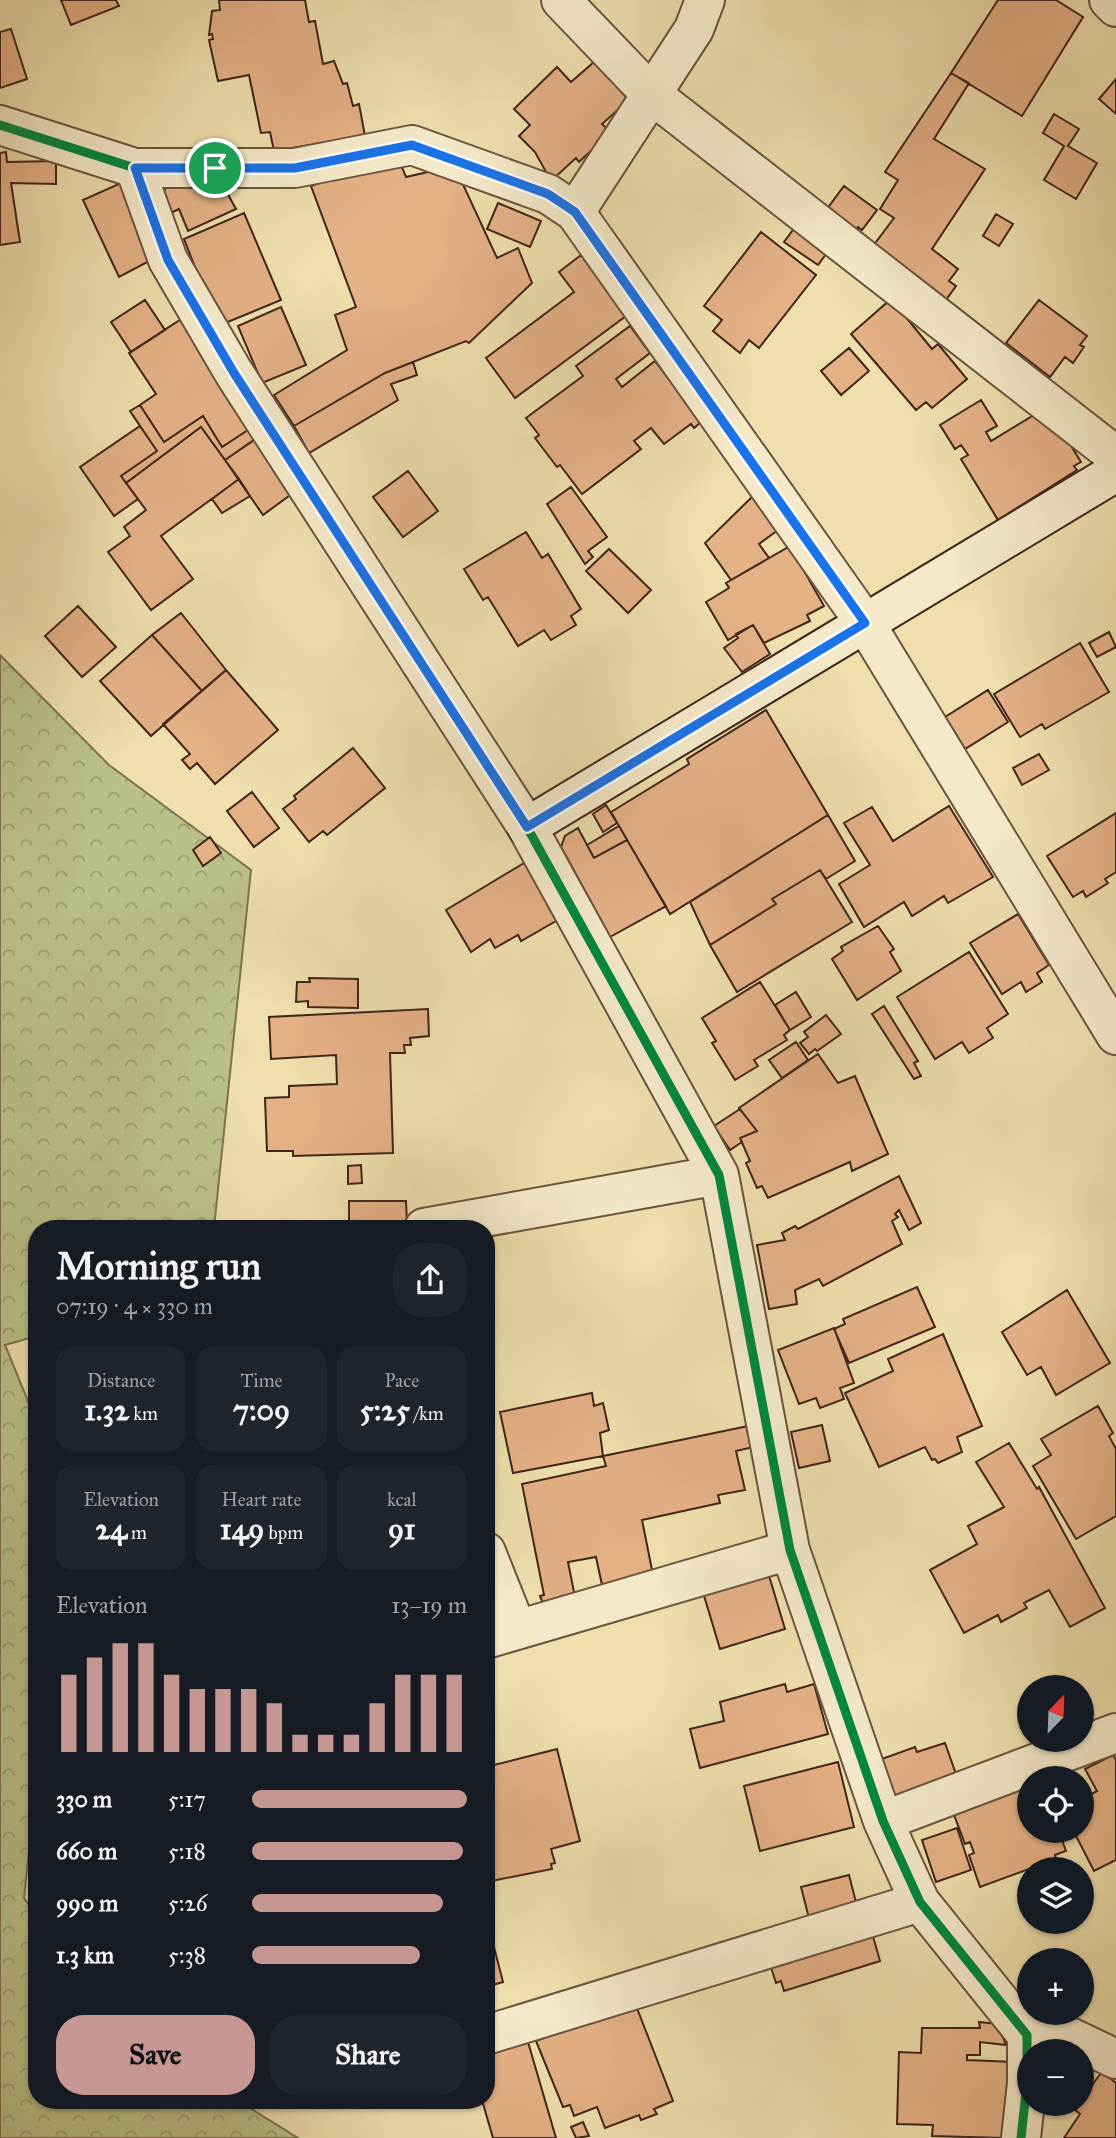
<!DOCTYPE html>
<html lang="en">
<head>
<meta charset="utf-8">
<style>
  :root { --surface:#171b24; --page:#20242c; --text:#f1f3f6; --muted:#9ea1a6; --accent:#c59692 }
  body { margin:0; font-family:"IM FELL Great Primer",serif; background:var(--page); color:var(--text); height:100vh; display:flex; flex-direction:column; font-size:26px; white-space:nowrap }
  * { box-sizing:border-box; margin:0 }
  p { font-size:23px; color:var(--muted) }
  .icon { flex:none; width:38px; height:38px; fill:none; stroke:currentColor; stroke-width:2; stroke-linecap:round; stroke-linejoin:round }
  .map { position:relative; flex:1; overflow:hidden }
  .details { position:absolute; left:28px; top:1220px; width:467px; height:889px; display:flex; flex-direction:column; background:var(--surface); border-radius:28px; box-shadow:0 2px 5px #0004 }
  .details>* { flex:none }
  .needle { width:46px; rotate:23deg }
  .buttons { position:absolute; left:1017px; top:1675px; display:grid; gap:14px }
  .buttons a { display:grid; place-items:center; width:77px; height:77px; border-radius:50%; background:var(--surface); box-shadow:0 2px 5px #0004; font-size:35px }
  .pin { position:absolute; display:grid; place-items:center; width:60px; height:60px; color:#fff; margin:-30px; border:4px solid #fff; border-radius:50%; box-shadow:0 2px 7px #0007 }
  .round { display:grid; place-items:center; flex:none; width:74px; height:74px; border-radius:28px; background:var(--page) }
  .summary { display:flex; align-items:center; justify-content:space-between; height:119px; padding:0 28px }
  h1 { font-size:38px; font-weight:700; line-height:52px }
  .stats { display:grid; grid-template-columns:repeat(3,1fr); gap:10px; height:119px; padding:7px 28px }
  .stats div { display:grid; align-content:center; border-radius:18px; background:var(--page); text-align:center }
  .stats b { font-size:30px; font-weight:700 }
  .stats small { font-size:19px; font-weight:400 }
  .stats p { font-size:19px }
  .chart { height:196px; padding:14px 28px }
  .chart p { display:flex; justify-content:space-between }
  .chart svg { width:100%; height:126px; margin-top:7px; stroke:var(--accent); stroke-width:6 }
  .action { display:flex; gap:14px; margin-top:auto; padding:14px 28px }
  .action a { flex:1; height:80px; border-radius:28px; background:var(--accent); color:#111; font-size:28px; font-weight:700; line-height:80px; text-align:center }
  .action a+a { background:var(--page); color:var(--text) }
  ul { padding:0 28px; list-style:none; font-size:23px }
  li { display:grid; grid-template-columns:112px 84px 1fr; align-items:center; height:52px }
  li i { height:18px; border-radius:9px; background:var(--accent) }
  .map>svg:first-child { display:block }
  .forest { fill:url(#forest-crowns); stroke:#7d7351; stroke-width:2 }
  .building { fill:#e4b185; stroke:#40251a; stroke-width:2 }
  .lines { fill:none; stroke-linecap:round; stroke-linejoin:round }
  .street-casing { stroke:#6c543f; stroke-width:42 }
  .secondary-casing { stroke:#40251a; stroke-width:42 }
  .street { stroke:#f4eaca; stroke-width:38 }
  .secondary { stroke:#f4eaca; stroke-width:38 }
  .cycleway-casing { stroke:#f4eaca; stroke-width:13 }
  .cycleway { stroke:#00873e; stroke-width:9 }
  .route-casing { stroke:#fff; stroke-width:14 }
  .route { stroke:#1a73e8; stroke-width:9 }
</style>
</head>
<body>
<div class="map">
<svg width="1116" height="2138" viewBox="0 0 1116 2138">
  <defs>
    <pattern id="forest-crowns" width="20" height="18" patternUnits="userSpaceOnUse" patternTransform="scale(1.75)"><rect width="20" height="18" fill="#bac188"/><path d="M2 6a3 3 0 1 1 6 0M12 15a3 3 0 1 1 6 0" fill="none" stroke="#999d6e"/></pattern>
  </defs>
  <rect width="100%" height="100%" fill="#eedfad"/>
  <filter id="stains"><feTurbulence type="fractalNoise" baseFrequency=".00286" numOctaves="4"/><feColorMatrix values="0 0 0 0 .2 0 0 0 0 .09 0 0 0 0 .02 0 0 0 .5 -.17"/></filter>
  <radialGradient id="worn" r=".72"><stop offset=".6" stop-color="#630" stop-opacity="0"/><stop offset="1" stop-color="#630" stop-opacity=".3"/></radialGradient>
  <!-- forest -->
  <path class="forest" d="M0,655L109,765L251,870L214,1228H37V1336L5,1345L37,1423V1776L24,1898L37,1916V2100H237L298,2138H0Z"/>
  <!-- building -->
  <path class="building" d="M61,0H116L119,6L71,25Z
    M219,0H305L309,22L315,21L323,64L334,61L343,84L347,83L353,106L359,104L365,136L274,151L270,132L261,133L249,75L218,81L209,40L213,39L212,34L209,35L212,11L220,10Z
    M998,0H1056L1083,17L1022,116L951,73Z
    M11,29L27,79L0,88V32Z
    M594,62L629,100L602,124L611,132L579,162L576,158L551,181L535,152L519,136L530,125L514,109L557,67L571,82Z
    M951,73L969,83L934,139L985,169L932,249L958,269L949,281L956,286L943,304L870,250L894,218L880,209L898,180L885,172Z
    M1116,79V114L1099,99Z
    M1054,114L1079,129L1068,146L1097,163L1076,199L1044,180L1064,146L1043,133Z
    M6,152L7,162L56,161V184L11,183L20,242L0,245V153Z
    M388,158L400,162L406,177L432,171L461,180L497,258L518,248L532,283L469,343L466,341L385,373L294,426L274,395L347,350L335,315L356,307L311,186Z
    M168,177L219,178L236,209L188,231L179,209L167,215L160,208Z
    M121,183L155,258L119,277L83,200Z
    M844,186L877,210L862,230L858,227L852,234L824,213Z
    M498,203L541,221L530,247L487,229Z
    M244,213L281,300L218,326L184,239Z
    M996,214L1013,224L999,246L983,236Z
    M798,223L832,246L818,265L784,242Z
    M761,232L816,275L759,348L749,340L740,353L713,331L722,320L704,306Z
    M581,255L626,316L515,398L486,358L574,292L559,272Z
    M891,299L932,349L938,344L967,379L932,408L926,402L916,410L851,334Z
    M145,300L165,330L131,352L111,322Z
    M1039,300L1087,336L1080,345L1084,347L1073,363L1065,357L1050,377L1006,343Z
    M281,307L306,365L262,383L238,326Z
    M180,320L251,428L222,447L203,416L164,442L140,405L156,394L129,353Z
    M630,326L650,353L616,379L622,387L655,361L701,422L694,428L691,424L664,444L651,428L634,441L641,449L582,494L560,465L557,467L535,438L539,435L526,418L583,376L576,366Z
    M849,348L869,371L841,395L821,371Z
    M413,362L417,375L391,384L398,400L309,453L294,426L385,373Z
    M981,400L997,426L986,432L991,441L1047,407L1081,462L1074,466L1077,470L998,520L961,459L968,455L961,445L955,449L940,425Z
    M140,405L164,442L203,416L222,447L251,428L258,437L225,460L201,427L126,483L121,476L157,451L130,411Z
    M140,426L157,451L121,476L138,499L114,516L80,467Z
    M201,427L239,479L161,536L193,579L151,610L108,552L130,536L124,527L146,510L126,483Z
    M260,436L297,490L263,515L225,460Z
    M408,471L438,511L403,537L373,497Z
    M239,479L250,496L222,513L212,499Z
    M571,487L607,537L588,551L593,557L585,564L547,504Z
    M754,495L778,530L759,544L769,558L731,580L705,543Z
    M526,532L542,558L548,554L581,609L571,616L576,625L551,640L544,630L518,646L488,597L483,600L464,569Z
    M790,546L824,606L807,615L810,621L764,643L753,625L728,640L706,602L729,588L726,583Z
    M609,549L651,590L628,613L586,571Z
    M78,606L116,647L82,677L45,636Z
    M181,613L226,670L202,691L152,635Z
    M753,625L770,654L742,672L724,648L738,638L736,634Z
    M1109,632L1116,647L1097,657L1089,643Z
    M152,635L202,691L151,736L100,681Z
    M1080,643L1109,692L1045,729L1042,724L1020,737L994,694Z
    M226,670L278,730L215,784L197,763L190,769L182,760L190,754L163,724Z
    M988,690L1008,722L965,749L945,717Z
    M766,710L828,815L670,914L611,812L689,764L687,759Z
    M353,748L385,788L327,835L323,831L309,842L283,809L296,799L294,796Z
    M1039,754L1049,770L1022,785L1013,768Z
    M252,792L279,828L254,847L227,811Z
    M606,805L617,823L603,832L593,814Z
    M949,806L993,877L948,903L944,896L912,916L904,902L864,927L839,884L870,865L844,823L872,807L893,841Z
    M1116,813V872L1105,879L1108,883L1086,897L1083,891L1073,897L1047,856Z
    M828,815L855,861L826,879L820,870L772,899L776,904L710,945L690,902Z
    M619,826L627,840L594,858L587,845Z
    M578,828L594,858L627,840L666,906L610,937L561,847L565,836Z
    M210,837L221,853L203,866L193,850Z
    M529,860L563,917L521,941L518,935L495,948L490,939L471,952L446,910Z
    M820,870L852,922L737,992L710,945L776,904L772,899Z
    M1018,914L1049,965L1037,973L1042,982L1026,992L1021,982L1002,994L970,943Z
    M878,926L894,949L890,952L901,971L857,1000L832,959L843,951L841,947Z
    M969,952L1008,1014L987,1028L993,1038L969,1053L962,1042L935,1059L897,997Z
    M309,978L358,979V1008L308,1007V1001L296,1002L297,982H310Z
    M760,982L790,1030L784,1035L787,1040L754,1060L758,1066L735,1080L712,1043L716,1041L702,1018Z
    M796,992L811,1017L790,1030L775,1005Z
    M884,1006L918,1061L914,1063L921,1076L914,1079L872,1014Z
    M428,1009L429,1036L410,1038L411,1045H404L405,1053H390L393,1153L293,1156V1151H267L265,1098L289,1097V1086L337,1084L336,1055L271,1059L269,1017Z
    M826,1015L841,1034L817,1051L815,1049L809,1054L800,1043L808,1037L804,1032Z
    M796,1042L808,1060L782,1078L769,1060Z
    M818,1054L838,1083L855,1076L888,1154L852,1171L850,1162L768,1198L762,1186L757,1188L746,1163L750,1161L740,1138L757,1131L739,1108Z
    M740,1109L757,1131L740,1138L742,1142L730,1150L714,1126Z
    M361,1165L362,1183L348,1184V1166Z
    M899,1176L921,1223L909,1230L899,1210L895,1214L898,1217L892,1221L902,1244L823,1286L819,1279L795,1290L797,1304L769,1309L757,1245L785,1240L782,1233L795,1226L798,1229Z
    M349,1201H406L407,1224H349Z
    M917,1287L935,1327L849,1363L834,1329L845,1324L843,1319Z
    M1067,1290L1110,1363L1056,1395L1041,1367L1027,1375L1002,1332Z
    M834,1328L854,1383L840,1388L844,1399L820,1408L816,1398L799,1404L778,1350Z
    M943,1334L982,1426L957,1437L962,1452L938,1463L935,1459L932,1460L925,1447L879,1467L845,1393L893,1371L888,1359Z
    M592,1393L594,1406L603,1403L609,1430L600,1433L603,1456L513,1473L500,1412Z
    M1098,1406L1113,1433L1109,1436L1116,1449V1516L1076,1539L1033,1466L1051,1455L1041,1439Z
    M758,1424L762,1445L736,1451L745,1490L718,1495L720,1503L642,1520L653,1575L602,1585L596,1557L568,1562L575,1597L543,1603L540,1596L544,1595L522,1484L606,1466L603,1456Z
    M822,1425L830,1461L799,1468L791,1432Z
    M1009,1443L1037,1489L1039,1487L1105,1608L1070,1627L1049,1590L1024,1603L1027,1608L1001,1622L998,1615L964,1633L930,1570L977,1544L968,1526L1004,1507L976,1462Z
    M767,1569L785,1629L720,1649L702,1589Z
    M785,1684L787,1692L814,1684L828,1734L700,1768L690,1729L724,1721L720,1702Z
    M945,1743L957,1777L893,1799L879,1760L915,1747L917,1752Z
    M557,1749L580,1841L551,1849L555,1863L551,1864L552,1869L486,1882V1811L493,1809L486,1784V1767Z
    M1113,1755L1116,1760V1860L1094,1871L1073,1830H1082V1799L1097,1791L1085,1769Z
    M838,1762L854,1827L760,1851L744,1786Z
    M1029,1785V1830H1051L1052,1834L1059,1832L1066,1851L1055,1855L1056,1859L980,1887L969,1855L974,1853L970,1842L965,1844L953,1812Z
    M957,1828L971,1870L936,1882L922,1840Z
    M849,1875L858,1910L810,1922L801,1887Z
    M486,1916L503,1982L486,1987Z
    M872,1933L880,1961L784,1991L781,1981L776,1983L770,1964Z
    M635,2003L673,2101L654,2109L657,2114L641,2120L639,2115L605,2128L597,2107L574,2116L570,2105L563,2107L536,2041Z
    M979,2022L998,2024L1006,2045L980,2042V2055H967V2060L1013,2062L1005,2138L932,2136L933,2125L897,2124L899,2052L921,2053L922,2028H980Z
    M528,2042L556,2138H493L482,2100H486V2054Z
    M1102,2072L1116,2083V2138H1064L1080,2114L1074,2109Z
    M583,2122L589,2136L576,2138L571,2127Z"/>
  <g class="lines">
    <!-- street casing -->
    <g class="street-casing">
      <path id="street" d="M561,0L651,94L1116,456
        M705,0L694,29L575,212L865,623L1116,1035
        M1109,0L1116,7
        M0,125L135,168L168,260L234,373L527,827L719,1175L790,1550L883,1821L920,1902L1027,2035V2083L1021,2138
        M135,168H295L412,145L548,194L575,212
        M424,1228L719,1175
        M486,1552L517,1630
        M486,1639L790,1550
        M883,1821L1116,1733
        M486,2035L920,1902
        M1027,2035L1057,2031L1116,2059"/>
    </g>
    <!-- secondary casing -->
    <g class="secondary-casing">
      <path id="secondary" d="M527,827L1116,472"/>
    </g>
    <!-- street -->
    <use href="#street" class="street"/>
    <!-- secondary -->
    <use href="#secondary" class="secondary"/>
    <!-- cycleway casing -->
    <g class="cycleway-casing">
      <path id="cycleway" d="M0,125L135,168L168,260L234,373L527,827L719,1175L790,1550L883,1821L920,1902L1027,2035V2083L1021,2138"/>
    </g>
    <!-- cycleway -->
    <use href="#cycleway" class="cycleway"/>
  </g>
  <g class="lines">
    <!-- route casing -->
    <g class="route-casing">
      <path id="route" d="M412,145L548,194L575,212L865,623L527,827L234,373L168,260L135,168H295Z"/>
    </g>
    <!-- route -->
    <use href="#route" class="route"/>
  </g>
  <rect width="100%" height="100%" filter="url(#stains)"/>
  <rect width="100%" height="100%" fill="url(#worn)"/>
</svg>
<div class="buttons">
<a><svg class="needle" viewBox="-14 -14 28 28"><path d="M0-13l5 13h-10z" fill="#e53935"/><path d="M0 13l5-13h-10z" fill="#9ea1a6"/></svg></a>
<a><svg class="icon" aria-label="locate" viewBox="0 0 24 24"><circle cx="12" cy="12" r="6"/><path d="M12 2v4M12 18v4M2 12h4M18 12h4"/></svg></a>
<a><svg class="icon" aria-label="layers" viewBox="0 0 24 24"><path d="M12 4l9 5-9 5-9-5zM3 14l9 5 9-5"/></svg></a>
<a>+</a>
<a>−</a>
</div>
<div class="pin" style="left:215px;top:168px;background:#1e9e55"><svg class="icon" aria-label="arrive" viewBox="0 0 24 24"><path d="M6 21V4h12l-3 4 3 4H6"/></svg></div>
<section class="details">
<div class="summary"><div><h1>Morning run</h1><p>07:19 · 4 × 330 m</p></div><a class="round"><svg class="icon" aria-label="share" viewBox="0 0 24 24"><path d="M12 15V3M7 8l5-5 5 5M5 13v7h14v-7"/></svg></a></div>
<div class="stats">
<div><p>Distance</p><b>1.32<small> km</small></b></div>
<div><p>Time</p><b>7:09</b></div>
<div><p>Pace</p><b>5:25<small> /km</small></b></div>
</div>
<div class="stats">
<div><p>Elevation</p><b>24<small> m</small></b></div>
<div><p>Heart rate</p><b>149<small> bpm</small></b></div>
<div><p>kcal</p><b>91</b></div>
</div>
<div class="chart"><p><span>Elevation</span>13–19 m</p>
<svg viewBox="0 0 160 44" preserveAspectRatio="none"><path d="M5 44V17M15 44V11M25 44V6M35 44V6M45 44V17M55 44V22M65 44V22M75 44V22M85 44V27M95 44V38M105 44V38M115 44V38M125 44V27M135 44V17M145 44V17M155 44V17"/></svg>
</div>
<ul>
<li><b>330 m</b>5:17<i style="width:100%"></i></li>
<li><b>660 m</b>5:18<i style="width:98%"></i></li>
<li><b>990 m</b>5:26<i style="width:89%"></i></li>
<li><b>1.3 km</b>5:38<i style="width:78%"></i></li>
</ul>
<div class="action"><a>Save</a><a>Share</a></div>
</section>
</div>
</body>
</html>
